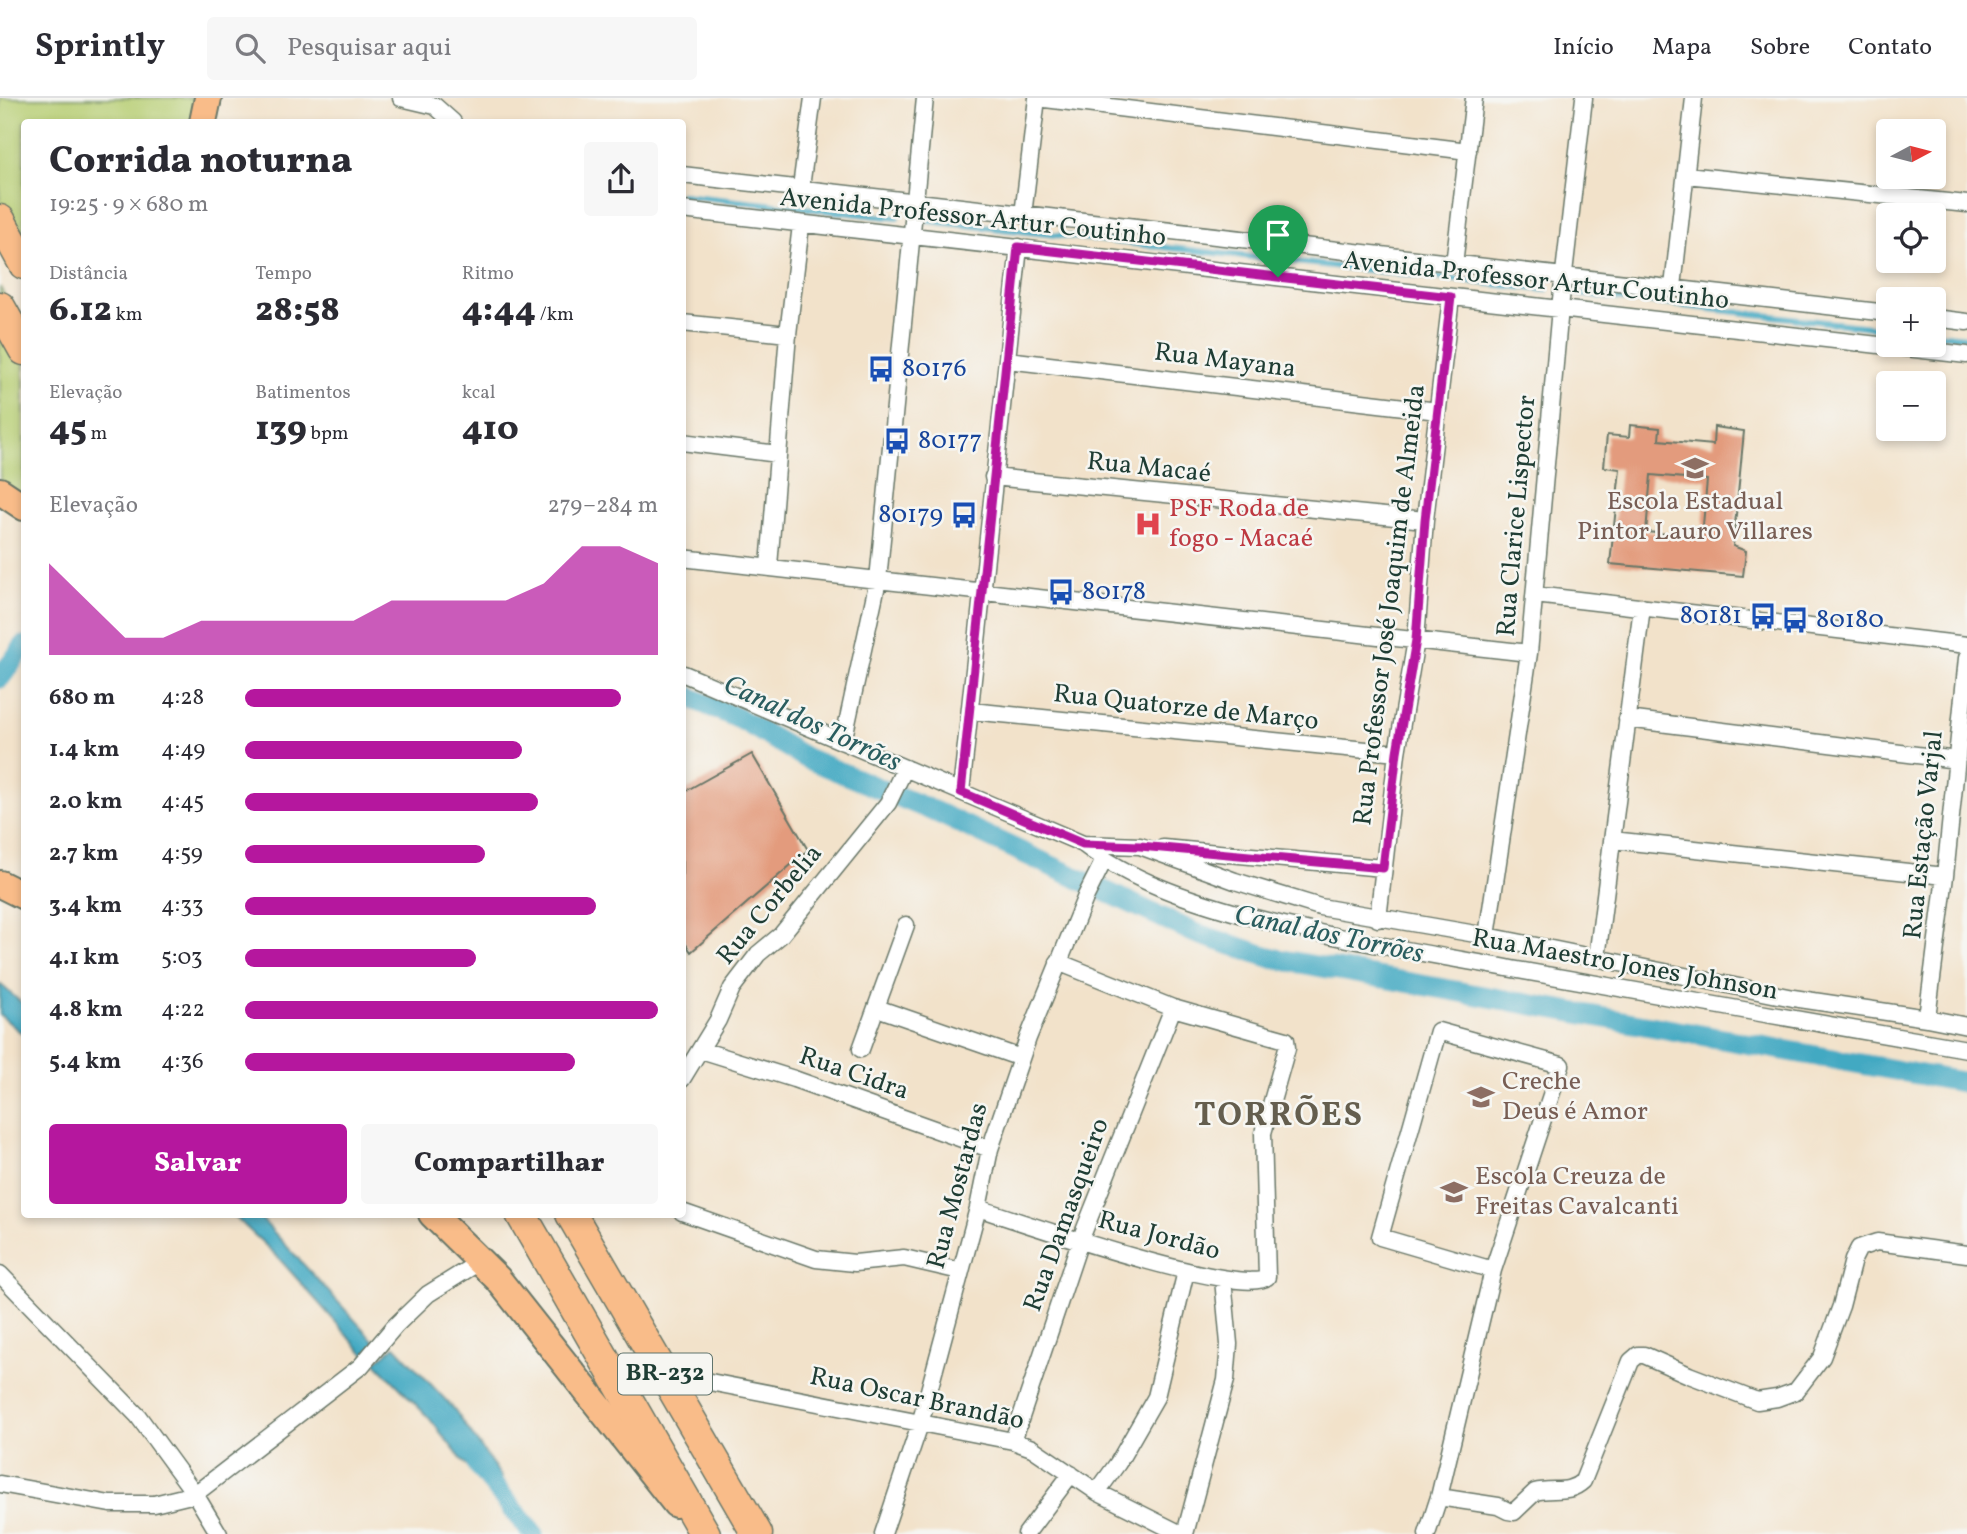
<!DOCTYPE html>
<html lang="pt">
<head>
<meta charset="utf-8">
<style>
  :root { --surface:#fff; --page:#f7f7f7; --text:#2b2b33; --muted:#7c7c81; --line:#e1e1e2; --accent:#b5179e }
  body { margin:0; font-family:Vollkorn,serif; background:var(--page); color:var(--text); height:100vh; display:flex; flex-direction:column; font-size:26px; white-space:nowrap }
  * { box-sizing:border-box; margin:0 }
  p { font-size:23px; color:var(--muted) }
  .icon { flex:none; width:38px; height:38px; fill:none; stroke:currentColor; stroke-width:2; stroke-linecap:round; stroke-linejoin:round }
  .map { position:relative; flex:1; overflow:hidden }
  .details { position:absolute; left:21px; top:21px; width:665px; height:1099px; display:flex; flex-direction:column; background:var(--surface); border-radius:7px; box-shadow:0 4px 10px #0003 }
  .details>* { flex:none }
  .needle { width:46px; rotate:83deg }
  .tools { position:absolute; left:1876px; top:21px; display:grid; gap:14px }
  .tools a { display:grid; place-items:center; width:70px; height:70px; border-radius:7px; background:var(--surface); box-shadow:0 4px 10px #0003; font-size:35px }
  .pin { position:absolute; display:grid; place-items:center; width:60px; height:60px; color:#fff; margin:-72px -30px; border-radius:50% 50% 50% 0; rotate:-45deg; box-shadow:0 0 7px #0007 }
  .pin .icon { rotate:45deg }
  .round { display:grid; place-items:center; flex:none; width:74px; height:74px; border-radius:7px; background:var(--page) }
  .summary { display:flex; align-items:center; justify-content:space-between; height:119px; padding:0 28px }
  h1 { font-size:38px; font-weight:800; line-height:52px }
  .metrics { display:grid; grid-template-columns:repeat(3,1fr); gap:10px; height:119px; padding:7px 28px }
  .metrics div { display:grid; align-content:center }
  .metrics b { font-size:35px; font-weight:800 }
  .metrics small { font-size:19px; font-weight:400 }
  .metrics p { font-size:19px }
  .chart { height:196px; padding:14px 28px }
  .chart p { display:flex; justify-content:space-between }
  .chart svg { width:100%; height:126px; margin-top:7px; fill:var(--accent); opacity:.7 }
  .button { display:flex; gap:14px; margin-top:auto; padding:14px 28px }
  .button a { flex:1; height:80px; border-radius:7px; background:var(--accent); color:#fff; font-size:28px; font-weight:800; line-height:80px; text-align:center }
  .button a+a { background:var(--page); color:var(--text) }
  ul { padding:0 28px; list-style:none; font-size:23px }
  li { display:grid; grid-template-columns:112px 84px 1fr; align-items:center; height:52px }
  li i { height:18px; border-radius:9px; background:var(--accent) }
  header { display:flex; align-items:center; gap:42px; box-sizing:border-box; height:98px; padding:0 35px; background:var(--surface); border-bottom:2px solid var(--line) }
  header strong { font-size:33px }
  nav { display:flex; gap:38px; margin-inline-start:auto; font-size:24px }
  .search { width:490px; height:63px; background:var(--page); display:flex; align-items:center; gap:18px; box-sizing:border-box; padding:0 24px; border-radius:7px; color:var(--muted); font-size:26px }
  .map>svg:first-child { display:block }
  .green { fill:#b7ce73; stroke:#6b8654; stroke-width:2 }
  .water { fill:#42a9c2; stroke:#30737b; stroke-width:2 }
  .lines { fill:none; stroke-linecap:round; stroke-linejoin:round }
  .stream { stroke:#42a9c2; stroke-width:6 }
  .canal { stroke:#42a9c2; stroke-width:21 }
  .building { fill:#e39b7d; fill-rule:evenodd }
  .street-casing { stroke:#697768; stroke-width:19 }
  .primary-casing { stroke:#697768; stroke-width:30 }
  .highway-casing { stroke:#697768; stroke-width:33 }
  .street { stroke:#fff; stroke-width:16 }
  .primary { stroke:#f9bc89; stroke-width:26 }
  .highway { stroke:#f9bc89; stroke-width:30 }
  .route-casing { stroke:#fff; stroke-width:14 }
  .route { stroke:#b5179e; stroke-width:9 }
  .labels { text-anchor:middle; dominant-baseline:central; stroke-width:5; stroke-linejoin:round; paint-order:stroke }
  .shield { fill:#f6f6f2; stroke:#60746d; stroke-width:2 }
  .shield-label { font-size:24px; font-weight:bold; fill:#1f3d34 }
  .street-label { font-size:26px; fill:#1f3d34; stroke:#f6f6f2 }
  .transit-label { font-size:26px; fill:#164399; stroke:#f6f6f2; text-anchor:start }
  .education-label { font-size:26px; fill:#785e54; stroke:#f6f6f2; text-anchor:start }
  .health-label { font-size:26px; fill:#be3a42; stroke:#f6f6f2; text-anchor:start }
  .water-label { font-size:28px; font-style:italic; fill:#2a5d5f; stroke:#f6f6f2 }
  .district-label { font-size:33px; font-weight:bold; letter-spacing:2px; fill:#645e4e; stroke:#f6f6f2 }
</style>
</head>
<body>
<header>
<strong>Sprintly</strong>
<div class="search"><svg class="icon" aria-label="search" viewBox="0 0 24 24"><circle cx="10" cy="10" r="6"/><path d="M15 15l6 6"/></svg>Pesquisar aqui</div>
<nav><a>Início</a><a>Mapa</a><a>Sobre</a><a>Contato</a></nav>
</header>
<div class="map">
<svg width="1967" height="1436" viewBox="0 0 1967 1436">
  <rect width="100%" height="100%" fill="#f6f6f2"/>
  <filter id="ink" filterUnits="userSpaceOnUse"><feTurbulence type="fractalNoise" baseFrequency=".0143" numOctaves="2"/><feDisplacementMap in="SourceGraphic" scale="14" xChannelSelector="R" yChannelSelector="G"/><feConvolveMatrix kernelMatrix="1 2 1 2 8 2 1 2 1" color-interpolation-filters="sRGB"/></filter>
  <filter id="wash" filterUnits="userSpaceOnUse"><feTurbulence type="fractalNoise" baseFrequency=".00686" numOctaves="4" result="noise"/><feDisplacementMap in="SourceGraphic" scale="28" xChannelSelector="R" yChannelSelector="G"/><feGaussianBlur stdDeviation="1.57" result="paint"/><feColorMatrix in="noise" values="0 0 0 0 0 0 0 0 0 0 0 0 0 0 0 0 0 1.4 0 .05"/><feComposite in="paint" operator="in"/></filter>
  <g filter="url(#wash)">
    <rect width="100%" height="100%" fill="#f2e2ca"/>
    <!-- green -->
    <path class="green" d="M0,0H200L196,24H24V155L0,111Z
      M0,189L24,234V398L0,383Z"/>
    <!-- water -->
    <path class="water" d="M0,886L24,907V937L0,917Z
      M233,1117H258L375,1244L365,1257L275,1156Z
      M395,1248L454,1311L502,1380L488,1395L429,1320L375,1264Z"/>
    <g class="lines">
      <!-- stream -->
      <path class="stream" d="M682,97L897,120
        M929,123L1546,192
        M1578,196L1888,231
        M1934,236L1967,239"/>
      <!-- canal -->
      <path class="canal" d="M0,580L24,548
        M682,596L740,621L806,660L938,715L1195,835L1272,860L1967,985
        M477,1367L533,1436"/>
    </g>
    <g id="blocks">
      <!-- building -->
      <path class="building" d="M1630,327L1660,330L1659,342L1713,347L1714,329L1744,333L1733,448L1746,453L1743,478L1610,466L1620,371L1604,369L1607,337L1629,339ZM1651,377L1707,382L1702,439L1646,434Z
        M752,656L808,752L691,854L682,840V695Z"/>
    </g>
  </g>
  <g filter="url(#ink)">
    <use href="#blocks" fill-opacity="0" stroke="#697768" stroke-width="2"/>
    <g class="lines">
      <!-- street casing -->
      <g class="street-casing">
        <path id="street" d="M401,0L435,8
          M1037,0L1468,53
          M435,8L453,24
          M682,77L1888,215
          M1686,77L1967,106
          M801,89L813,0
          M682,112L1967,257
          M1023,117L1037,0
          M1454,166L1474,0
          M1673,189L1694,0
          M1934,220L1967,224
          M682,225L788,236
          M1007,262L1438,313
          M682,344L778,356
          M993,379L1425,422
          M682,460L1529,555
          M769,468L788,236L801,127
          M1535,497L1967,547
          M684,576L1083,746C1131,783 1189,802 1247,818C1335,841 1424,855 1512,871C1664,898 1815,925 1967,951
          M971,613L1397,655
          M1627,621L1957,662
          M843,644L878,482L925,0
          M961,694L1019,149
          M1612,742L1945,778
          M1083,746L1140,748L1235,783L1320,809L1487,838L1793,900L1927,920L1967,928
          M1163,750L1383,770
          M1378,821L1397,655L1416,542L1425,422L1451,199
          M1487,838L1529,555L1560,210L1584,0
          M1597,860L1642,509
          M877,910L1021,960
          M1927,920L1945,778L1967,560
          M861,951L906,827
          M701,952L794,981L990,1051
          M682,981L718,922L732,890L758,856L781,837L888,705L905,670
          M978,1110C1018,1123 1244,1201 1267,1179L1263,1035L1287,950L1286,942L1173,910L1058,864
          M682,1114L816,1161L855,1165L904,1160L960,1173
          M0,1176L138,1318L195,1396L219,1436
          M664,1275L1013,1343L1032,1350L1097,1394L1181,1436
          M1013,1343L1080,1143L1173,910
          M0,1386L110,1406H154L195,1396L361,1268L395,1228L428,1196L481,1163
          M1097,1394L1118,1365L1156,1299L1186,1173
          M1439,1399L1498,1408L1508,1413L1514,1414L1535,1394C1553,1389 1568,1397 1583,1383L1631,1263L1638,1257H1644L1689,1277L1757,1303L1777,1300L1796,1293L1822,1259L1841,1208L1853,1162L1859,1150L1877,1144L1967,1156
          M883,1436L920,1326L978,1110L990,1051L1028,940L1086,798L1104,762
          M1026,1436L1071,1376
          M1185,1436L1226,1282L1229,1246L1223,1181
          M1427,1436L1439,1399L1493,1172L1561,967L1438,933L1380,1139L1493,1172"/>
      </g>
      <!-- primary casing -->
      <g class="primary-casing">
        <path id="primary" d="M203,24L208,0
          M0,393L24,409
          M0,786L24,798
          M432,1116L498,1181L676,1406"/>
      </g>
      <!-- highway casing -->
      <g class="highway-casing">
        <path id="highway" d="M0,122L24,166
          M0,209L24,252
          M521,1116L705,1436
          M571,1116L757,1436"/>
      </g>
      <!-- street -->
      <use href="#street" class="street"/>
      <!-- primary -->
      <use href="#primary" class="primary"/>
      <!-- highway -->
      <use href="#highway" class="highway"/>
    </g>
  </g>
  <g class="lines" filter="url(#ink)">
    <!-- route casing -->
    <g class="route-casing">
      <path id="route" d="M1018,149L1451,199L1425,422L1416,542L1397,654L1383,770L1140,748L1083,746L961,694Z"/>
    </g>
    <!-- route -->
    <use href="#route" class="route"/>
  </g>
  <!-- icons -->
  <defs>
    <g id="bus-bare" transform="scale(2.1)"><path d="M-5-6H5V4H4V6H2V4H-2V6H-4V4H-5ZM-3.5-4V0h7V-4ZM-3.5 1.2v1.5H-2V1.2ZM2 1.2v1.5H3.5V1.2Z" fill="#1a4fb4" stroke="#f6f6f2" stroke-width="2.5" paint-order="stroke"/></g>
    <g id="school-bare" transform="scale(2.1)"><path d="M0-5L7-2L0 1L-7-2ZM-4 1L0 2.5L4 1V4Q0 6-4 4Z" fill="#8d6e63" stroke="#f6f6f2" stroke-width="2.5" paint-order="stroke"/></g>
    <g id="hospital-bare" transform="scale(2.1)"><path d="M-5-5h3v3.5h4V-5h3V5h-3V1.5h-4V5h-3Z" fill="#e0444e" stroke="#f6f6f2" stroke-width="2.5" paint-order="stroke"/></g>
  </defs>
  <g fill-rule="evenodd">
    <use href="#bus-bare" x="881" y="271"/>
    <use href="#bus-bare" x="897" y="343"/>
    <use href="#school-bare" x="1695" y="370"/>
    <use href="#bus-bare" x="964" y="417"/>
    <use href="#hospital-bare" x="1148" y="426"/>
    <use href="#bus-bare" x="1061" y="494"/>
    <use href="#bus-bare" x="1763" y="518"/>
    <use href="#bus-bare" x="1795" y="522"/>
    <use href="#school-bare" x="1481" y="999"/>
    <use href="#school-bare" x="1454" y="1094"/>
  </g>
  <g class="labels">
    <!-- shield labels -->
    <rect class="shield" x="618" y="1255.5" width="94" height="41" rx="5"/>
    <g class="shield-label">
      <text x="665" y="1276">BR-232</text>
    </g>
    <!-- street labels -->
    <g class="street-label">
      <text transform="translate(973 120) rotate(6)">Avenida Professor Artur Coutinho</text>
      <text transform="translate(1536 183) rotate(6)">Avenida Professor Artur Coutinho</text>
      <text transform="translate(1225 263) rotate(7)">Rua Mayana</text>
      <text transform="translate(1149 370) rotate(6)">Rua Macaé</text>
      <text transform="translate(1517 418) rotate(-85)">Rua Clarice Lispector</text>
      <text transform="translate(1390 507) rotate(-83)">Rua Professor José Joaquim de Almeida</text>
      <text transform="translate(1186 610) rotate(6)">Rua Quatorze de Março</text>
      <text transform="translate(1924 737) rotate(-84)">Rua Estação Varjal</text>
      <text transform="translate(770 807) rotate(-50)">Rua Corbelia</text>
      <text transform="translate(1625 867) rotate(10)">Rua Maestro Jones Johnson</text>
      <text transform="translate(854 976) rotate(19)">Rua Cidra</text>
      <text transform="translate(958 1088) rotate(-75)">Rua Mostardas</text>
      <text transform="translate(1067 1117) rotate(-70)">Rua Damasqueiro</text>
      <text transform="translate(1159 1138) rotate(15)">Rua Jordão</text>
      <text transform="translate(917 1301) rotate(12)">Rua Oscar Brandão</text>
    </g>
    <!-- transit labels -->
    <g class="transit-label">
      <text x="902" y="271">80176</text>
      <text x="918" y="343">80177</text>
      <text x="943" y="417" text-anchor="end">80179</text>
      <text x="1082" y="494">80178</text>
      <text x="1742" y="518" text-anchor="end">80181</text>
      <text x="1816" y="522">80180</text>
    </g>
    <!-- education labels -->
    <g class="education-label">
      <text x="1695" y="404" text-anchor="middle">Escola Estadual<tspan x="1695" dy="30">Pintor Lauro Villares</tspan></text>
      <text x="1502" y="984">Creche<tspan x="1502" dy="30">Deus é Amor</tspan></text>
      <text x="1475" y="1079">Escola Creuza de<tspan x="1475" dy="30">Freitas Cavalcanti</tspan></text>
    </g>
    <!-- health labels -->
    <g class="health-label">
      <text x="1169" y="411">PSF Roda de<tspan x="1169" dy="30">fogo - Macaé</tspan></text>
    </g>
    <!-- water labels -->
    <g class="water-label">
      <text transform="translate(812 626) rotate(25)">Canal dos Torrões</text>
      <text transform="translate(1329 837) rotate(12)">Canal dos Torrões</text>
    </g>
    <!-- district labels -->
    <g class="district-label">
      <text x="1279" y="1019">TORRÕES</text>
    </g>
  </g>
</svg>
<div class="tools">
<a><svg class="needle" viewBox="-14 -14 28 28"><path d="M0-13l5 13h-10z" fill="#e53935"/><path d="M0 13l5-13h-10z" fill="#7c7c81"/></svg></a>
<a><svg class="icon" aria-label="locate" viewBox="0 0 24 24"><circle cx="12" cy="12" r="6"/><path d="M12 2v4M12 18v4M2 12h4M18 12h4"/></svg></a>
<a>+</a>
<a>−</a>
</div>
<div class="pin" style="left:1278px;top:179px;background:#1e9e55"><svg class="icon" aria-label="arrive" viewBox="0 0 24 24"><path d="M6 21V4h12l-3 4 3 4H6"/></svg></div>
<section class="details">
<div class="summary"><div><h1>Corrida noturna</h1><p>19:25 · 9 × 680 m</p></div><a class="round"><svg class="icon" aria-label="share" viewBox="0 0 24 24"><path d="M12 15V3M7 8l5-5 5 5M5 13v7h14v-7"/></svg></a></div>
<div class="metrics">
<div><p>Distância</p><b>6.12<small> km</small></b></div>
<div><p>Tempo</p><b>28:58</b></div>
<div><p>Ritmo</p><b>4:44<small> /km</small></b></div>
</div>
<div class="metrics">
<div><p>Elevação</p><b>45<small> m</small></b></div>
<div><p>Batimentos</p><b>139<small> bpm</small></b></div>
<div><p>kcal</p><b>410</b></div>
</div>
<div class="chart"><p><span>Elevação</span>279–284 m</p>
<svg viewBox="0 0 160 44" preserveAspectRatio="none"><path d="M0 44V12L10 25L20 38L30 38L40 32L50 32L60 32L70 32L80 32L90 25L100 25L110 25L120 25L130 19L140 6L150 6L160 12V44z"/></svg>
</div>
<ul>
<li><b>680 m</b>4:28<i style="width:91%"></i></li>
<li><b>1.4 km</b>4:49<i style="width:67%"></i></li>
<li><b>2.0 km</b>4:45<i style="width:71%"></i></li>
<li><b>2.7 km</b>4:59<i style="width:58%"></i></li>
<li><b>3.4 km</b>4:33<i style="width:85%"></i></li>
<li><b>4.1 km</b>5:03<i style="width:56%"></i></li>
<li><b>4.8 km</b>4:22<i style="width:100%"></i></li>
<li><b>5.4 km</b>4:36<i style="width:80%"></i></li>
</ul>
<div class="button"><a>Salvar</a><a>Compartilhar</a></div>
</section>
</div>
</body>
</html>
